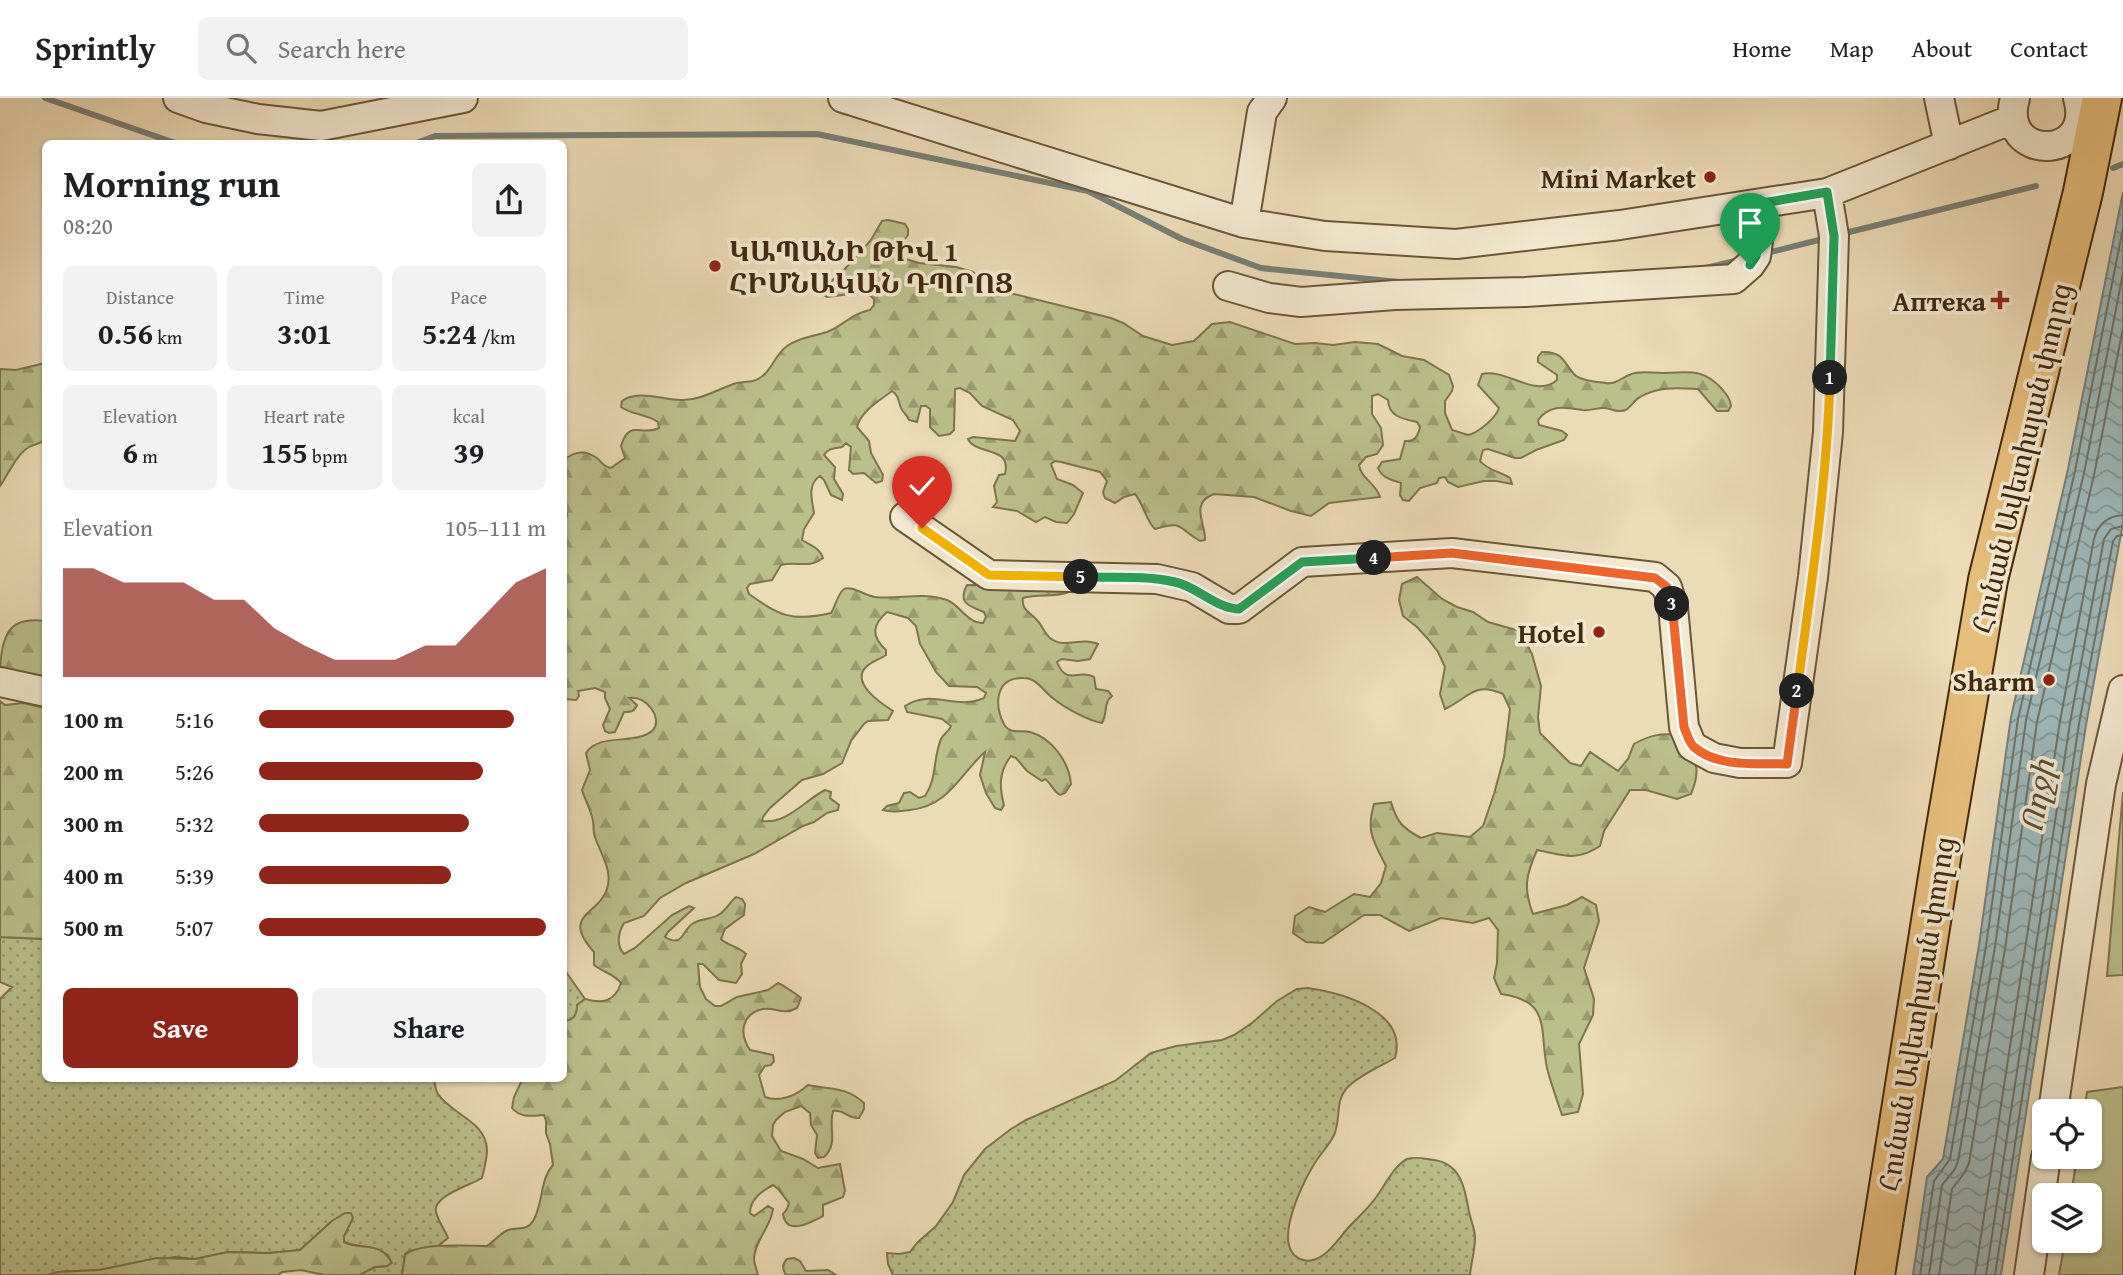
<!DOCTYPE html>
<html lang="en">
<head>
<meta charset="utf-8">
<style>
  :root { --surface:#fff; --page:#f2f2f2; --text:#202124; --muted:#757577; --line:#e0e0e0; --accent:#8f2418 }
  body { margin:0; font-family:"Gentium Book Plus","Noto Serif Armenian",serif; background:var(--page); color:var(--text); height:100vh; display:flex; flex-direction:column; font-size:26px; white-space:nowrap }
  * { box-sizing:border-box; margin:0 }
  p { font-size:23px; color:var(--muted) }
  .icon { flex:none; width:38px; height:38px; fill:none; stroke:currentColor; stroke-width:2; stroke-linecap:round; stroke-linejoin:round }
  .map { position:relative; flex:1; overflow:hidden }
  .panel { position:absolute; left:42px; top:42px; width:525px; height:942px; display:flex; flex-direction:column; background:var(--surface); border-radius:10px; box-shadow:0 2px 5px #0004 }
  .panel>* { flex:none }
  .controls { position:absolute; left:2032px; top:1001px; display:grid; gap:14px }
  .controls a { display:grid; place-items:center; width:70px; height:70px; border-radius:10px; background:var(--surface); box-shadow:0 2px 5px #0004; font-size:35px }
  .pin { position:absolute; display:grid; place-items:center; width:60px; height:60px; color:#fff; margin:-72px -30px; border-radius:50% 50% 50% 0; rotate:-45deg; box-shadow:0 0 7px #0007 }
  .pin .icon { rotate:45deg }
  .km { position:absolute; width:35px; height:35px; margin:-18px; border-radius:50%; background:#222; color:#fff; font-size:19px; line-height:35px; text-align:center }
  .round { display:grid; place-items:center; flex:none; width:74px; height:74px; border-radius:10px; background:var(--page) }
  .headline { display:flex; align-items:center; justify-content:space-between; height:119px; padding:0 21px }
  h1 { font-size:38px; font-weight:700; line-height:52px }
  .metrics { display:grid; grid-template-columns:repeat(3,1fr); gap:10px; height:119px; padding:7px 21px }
  .metrics div { display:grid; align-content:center; border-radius:10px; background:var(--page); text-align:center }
  .metrics b { font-size:30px; font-weight:700 }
  .metrics small { font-size:19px; font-weight:400 }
  .metrics p { font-size:19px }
  .chart { height:196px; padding:14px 21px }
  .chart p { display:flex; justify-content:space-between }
  .chart svg { width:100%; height:126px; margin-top:7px; fill:var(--accent); opacity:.7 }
  .primary-button { display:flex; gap:14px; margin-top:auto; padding:14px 21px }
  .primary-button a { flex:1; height:80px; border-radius:10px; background:var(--accent); color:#fff; font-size:28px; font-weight:700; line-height:80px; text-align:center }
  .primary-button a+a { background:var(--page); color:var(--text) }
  ul { padding:0 21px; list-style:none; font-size:23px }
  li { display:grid; grid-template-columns:112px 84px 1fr; align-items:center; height:52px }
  li i { height:18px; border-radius:9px; background:var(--accent) }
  header { display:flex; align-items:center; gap:42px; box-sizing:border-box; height:98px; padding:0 35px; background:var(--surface); border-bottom:2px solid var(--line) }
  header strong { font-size:33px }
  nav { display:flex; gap:38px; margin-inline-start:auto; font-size:24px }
  .search { width:490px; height:63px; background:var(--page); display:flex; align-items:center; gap:18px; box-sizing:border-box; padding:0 24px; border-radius:10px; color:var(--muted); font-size:26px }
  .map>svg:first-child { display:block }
  .grass { fill:url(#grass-dots); stroke:#7e744d; stroke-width:2 }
  .forest { fill:url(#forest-firs); stroke:#7e744d; stroke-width:2 }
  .park { fill:#bbbf8c; stroke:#7e744d; stroke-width:2 }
  .water { fill:url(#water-waves); stroke:#797f75; stroke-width:2 }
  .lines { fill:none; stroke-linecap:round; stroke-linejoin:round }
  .shore { stroke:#707164; stroke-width:2 }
  .stream { stroke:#797f75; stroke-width:6 }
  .minor-casing { stroke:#6c5638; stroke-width:32 }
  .highway-casing { stroke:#422a0e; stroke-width:42 }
  .minor { stroke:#f3e8d0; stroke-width:28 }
  .highway { stroke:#e6be7c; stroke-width:38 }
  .split-1-casing { stroke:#fff; stroke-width:14 }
  .split-2-casing { stroke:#fff; stroke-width:14 }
  .split-3-casing { stroke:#fff; stroke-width:14 }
  .split-4-casing { stroke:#fff; stroke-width:14 }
  .split-5-casing { stroke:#fff; stroke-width:14 }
  .split-6-casing { stroke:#fff; stroke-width:14 }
  .split-1 { stroke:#22a559; stroke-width:9 }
  .split-2 { stroke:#f5b400; stroke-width:9 }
  .split-3 { stroke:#f0652b; stroke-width:9 }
  .split-4 { stroke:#f0652b; stroke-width:9 }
  .split-5 { stroke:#22a559; stroke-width:9 }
  .split-6 { stroke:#f5b400; stroke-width:9 }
  .poi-dot { fill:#8f2418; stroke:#f3e8d0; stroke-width:2.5 }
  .labels { text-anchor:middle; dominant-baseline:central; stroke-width:7; stroke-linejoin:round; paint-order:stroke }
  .poi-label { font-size:28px; font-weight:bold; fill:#422a0e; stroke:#f3e8d0; text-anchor:end }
  .street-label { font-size:28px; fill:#422a0e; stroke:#f3e8d0 }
  .water-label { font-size:30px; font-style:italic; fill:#594e39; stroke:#f3e8d0 }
</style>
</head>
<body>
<header>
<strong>Sprintly</strong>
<div class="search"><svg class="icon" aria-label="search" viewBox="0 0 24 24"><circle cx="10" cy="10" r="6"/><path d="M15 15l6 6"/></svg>Search here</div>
<nav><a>Home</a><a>Map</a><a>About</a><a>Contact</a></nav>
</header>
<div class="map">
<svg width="2123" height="1177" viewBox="0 0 2123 1177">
  <defs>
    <pattern id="grass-dots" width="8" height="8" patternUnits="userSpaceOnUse" patternTransform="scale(1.75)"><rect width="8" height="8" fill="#bbbf8c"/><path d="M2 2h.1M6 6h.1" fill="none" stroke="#9a9b71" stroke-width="1.8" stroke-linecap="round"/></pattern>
    <pattern id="forest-firs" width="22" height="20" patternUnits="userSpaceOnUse" patternTransform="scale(1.75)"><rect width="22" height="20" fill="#bbbf8c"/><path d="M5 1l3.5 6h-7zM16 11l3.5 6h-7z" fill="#9a9b71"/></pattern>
    <pattern id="water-waves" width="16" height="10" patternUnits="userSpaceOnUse" patternTransform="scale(1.75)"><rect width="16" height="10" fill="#9db8b9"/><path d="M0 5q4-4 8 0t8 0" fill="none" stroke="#829695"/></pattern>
  </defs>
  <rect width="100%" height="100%" fill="#ecdbb7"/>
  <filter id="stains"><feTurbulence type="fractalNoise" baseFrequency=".00286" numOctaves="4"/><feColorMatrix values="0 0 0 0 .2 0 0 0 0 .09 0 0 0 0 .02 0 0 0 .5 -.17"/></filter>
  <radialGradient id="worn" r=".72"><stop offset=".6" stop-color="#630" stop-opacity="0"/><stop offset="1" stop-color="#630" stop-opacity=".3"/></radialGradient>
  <!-- grass -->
  <path class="grass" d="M0,839L45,841L46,980H434C435,985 435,992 438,996C452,1017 486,1023 487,1052C487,1061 484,1071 482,1080C471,1087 432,1098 436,1114C438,1123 445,1132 448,1140L438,1148L409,1153L405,1156L402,1177H359L375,1169L387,1168L388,1157C370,1145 360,1151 344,1144V1138L348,1132L332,1123L300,1152L269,1155L228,1154L195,1161L175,1159L99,1172L58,1174L47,1177H0V901L12,889L0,884Z
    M564,871L585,901L578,907C577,917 574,922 564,923Z
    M1308,890C1342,895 1408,913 1395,960C1381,968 1356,979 1346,991C1335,1004 1341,1022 1334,1037C1329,1048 1319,1057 1313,1068C1302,1086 1269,1153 1303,1162C1323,1167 1337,1142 1348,1130C1358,1119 1369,1110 1377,1098C1385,1087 1394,1068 1407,1061C1416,1058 1425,1061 1434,1062C1461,1066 1465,1090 1469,1114C1471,1123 1475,1131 1475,1140C1475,1152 1471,1165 1470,1177H893L888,1166L887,1155L899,1156L910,1154L917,1145L936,1128L953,1104L964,1077L985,1051L1011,1031L1026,1022L1115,983L1151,955L1176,948L1222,942L1234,937L1252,925L1277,903L1297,891Z"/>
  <!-- forest -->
  <path class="forest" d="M888,122L905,126L908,131V137L898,150L902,160L919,165L956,169L973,174L990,190L1111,220L1123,225L1143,238L1172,247L1194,243L1212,226L1230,224L1295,246L1315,245L1333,247L1355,244L1378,246L1402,258L1424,262L1449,277L1453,288L1452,293L1445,303V315L1452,332L1468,337C1478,335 1496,320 1499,310L1478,287L1482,276C1506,270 1536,301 1557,282V277L1538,264V259L1542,254C1564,253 1564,266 1575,277C1581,283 1598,284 1606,285C1617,287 1624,277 1635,275C1644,273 1653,275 1662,275C1687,275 1702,269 1721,290C1726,296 1730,300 1731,308L1728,313H1717L1698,291C1678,290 1659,288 1640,299C1632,303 1630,314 1619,313C1614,313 1609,310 1604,310C1596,310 1590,313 1582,312C1565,309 1550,306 1538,322L1539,327L1562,333L1567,337L1564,342L1536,352L1521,360H1515L1488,351L1483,352L1480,363C1487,372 1501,374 1510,380L1512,386L1496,383H1484L1458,389L1448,384L1445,379L1439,380L1437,385L1420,390L1409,403L1403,402L1400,397L1401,385C1391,382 1382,380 1378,370L1382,364L1400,361L1405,343C1415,344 1418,338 1420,329L1417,324C1403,321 1389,319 1388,302L1378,296L1372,298V316L1381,330L1383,347L1377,356L1366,359L1359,367C1361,381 1376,385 1380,399L1329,405L1311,418L1291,413L1254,399L1214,396C1189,405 1206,426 1205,442L1200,443C1177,430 1184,422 1155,431C1147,425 1143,405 1135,396L1124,399L1115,405L1105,400L1103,394L1107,383L1100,374L1061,364L1055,363L1051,366L1057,381L1073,387L1083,395L1074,416L1067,425L1056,424L1045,419L1036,424L1017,413L993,409L997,404L994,388L999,377L1005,376C1012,347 976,358 968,341L973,339L1015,343L1020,333L1013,322L982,308L970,295L960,290L955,291L954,332L950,336L939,338L930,329V311L926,308H921L917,324L909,322C907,316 903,315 901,310C898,302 899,298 892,293C879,303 861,313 857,329L869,343L871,355L883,377L882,383L876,385L864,375L853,376L849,372L851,349L846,345L842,349C834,351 829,349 824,357L835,369L834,381L843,396L842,402L831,397L824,382L820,378C807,386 812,402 814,415L804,431L802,442C810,447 820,450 823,460C809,471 796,463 781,467L772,482L750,486L747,490L749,496C780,518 792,524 831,515C835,509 838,495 844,491C851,487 866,498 875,499C900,502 921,493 947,502C960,507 968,526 983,525L986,519L984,514C970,508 957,506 967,487L1066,488L1069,494C1054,500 1039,495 1023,500C1021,512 1030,514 1037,522C1042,527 1044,535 1050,540C1065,552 1081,538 1098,546L1090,561L1078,563L1062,561L1057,564C1067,589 1079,570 1094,579L1096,591L1108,593L1112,598C1103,605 1108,615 1102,625C1089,623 1065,610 1054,601C1044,594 1037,580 1024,580C994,579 994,608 1005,628C1011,636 1022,632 1030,634C1052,640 1069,664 1071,686L1065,695L1060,697C1053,693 1051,685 1045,681L1042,683L1027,673L1016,660L1011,658C999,673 999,689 1004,707L1001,712L995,710L986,695L980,677L985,654C959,677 949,708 910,712C901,713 892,715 883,712L887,708L899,705L904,695L910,694L919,700L925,698C937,681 933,660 941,641C944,635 949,634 951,628L942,621L907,614L905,608C932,590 956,613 984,600L986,595L977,589L949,588L936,574L920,546L916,528L908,520L887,514C872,527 871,538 886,552V557C879,562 872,563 866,569C850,585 882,606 893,613L888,622L868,623L864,626L851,643L842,665L823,676L802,682L770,710L763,719L762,723C787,726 804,703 825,692L831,694L830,700L839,707L838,712L827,715L814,724L803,728L754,756L686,785L660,800L644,818L624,825C618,835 616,847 624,856L635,850L672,817L689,808L694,810L668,834L665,839C683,850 682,833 692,826C700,820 712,822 720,816C726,812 730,804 736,799L742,801L745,806L744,817L725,831L721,841C728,848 738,848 746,856L741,866L742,876L736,885L719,882L703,866H698L700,889L706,901L715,908H721L737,899L768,892L778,885C781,886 798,897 801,900L797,910C782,918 776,909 763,911C741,916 739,936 750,952L773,957L774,963L771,967L765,968L759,977L765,999C780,1005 797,997 808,987C831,992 845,988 864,1005V1011L859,1020C848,1021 844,1011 833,1013C828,1030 839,1045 824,1059L818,1060L815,1055L817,1037L811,1027L810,1015L801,1008L785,1014L776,1022L773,1027L772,1038L781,1053L803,1061L818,1070L840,1066L845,1093L843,1099L823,1107V1118C810,1125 786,1138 783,1116L787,1111L789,1105L778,1091L773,1087C762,1093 750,1101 750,1115L754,1118L768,1108L773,1111C771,1129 755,1142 754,1160C754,1166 757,1172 758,1177H402L405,1157C420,1144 467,1148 487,1148C493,1144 502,1134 508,1132C518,1129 527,1133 533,1123C544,1105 539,1083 553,1067L550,1046L546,1035V1023L544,1017C532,1018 520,1020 512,1010L514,999L523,980L548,982L564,980V923C574,922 577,917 577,907L585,901C602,906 615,904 621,885C614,876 603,874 594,867V854C560,816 599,817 607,791C613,772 601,757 595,739C593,734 594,729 593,723C591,712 585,702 582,692L590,672L586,655C599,634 637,648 653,632C663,621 647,597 629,600L637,607C634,614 631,614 624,614L615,634L609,635L605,633L603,627L610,611L605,600V594L595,590L578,593L579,598L576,602L564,601V426L567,417L564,407V362C574,354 584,351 597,360C603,365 602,368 611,370L625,360L621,348C629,320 642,339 659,330L658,324C646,316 630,316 621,309L622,303C637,291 663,302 681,302C701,303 719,290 737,285C743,284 748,284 753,283C771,278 773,258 787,248C800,239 812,239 827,234C845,227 850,216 870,212L874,207V201L866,194L827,199L822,196V191L843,173L871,142L882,123Z
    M45,265V342C40,346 34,346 29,349C16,357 9,375 0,388V271L16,272Z
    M1417,479L1442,501L1457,509L1473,514L1488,524L1520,533L1532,556L1541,588L1538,619L1540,635L1570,665L1581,668L1590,654L1618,673L1628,661L1634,646C1650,637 1661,635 1679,637C1694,660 1703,668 1691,696L1677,701L1646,692H1630L1604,733L1600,748C1576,764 1563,757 1537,752C1526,777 1523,790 1533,816L1567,807L1582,799L1596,807L1599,823L1584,870L1594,901L1593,917L1579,946L1583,996L1578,1014L1562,1017C1557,1002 1551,986 1547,970C1539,931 1552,903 1501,896L1494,880L1497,865L1498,832L1489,820L1473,825L1441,820L1409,833L1380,817H1364L1323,845L1306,844L1293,835L1295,818L1309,809L1325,814L1354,796L1370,799L1381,785L1386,768C1373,742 1366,734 1374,706L1391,704C1397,724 1402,730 1421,740L1437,735L1470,739L1483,728L1494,696L1504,659L1510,611L1503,596C1474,583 1470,599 1445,611L1440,596L1445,569L1438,554L1428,541L1417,529L1403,518L1399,502L1402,486Z
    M45,523V596L0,583C0,567 0,535 17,526C25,522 37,522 45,523Z
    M0,603L5,607L23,605L45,610V841L0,839Z
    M345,1115H351L353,1120L344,1138V1144C361,1153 380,1142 392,1165L387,1168L375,1169L359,1177H324L301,1172L282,1174L278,1177H47L58,1174L99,1172L157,1160L195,1161L228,1154L269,1155L300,1152L332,1123Z
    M794,1160L800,1163L806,1173L828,1172L836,1177H786C782,1171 782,1166 787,1161Z"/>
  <!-- park -->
  <path class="park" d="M2123,694V877L2107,878Z
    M2123,989V1177H2059L2065,1143H2090V1097H2071L2077,1059H2090V1013H2084L2087,994Z"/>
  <!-- water -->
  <path class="water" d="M2123,94V425L2086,627L2001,1177H1913L1927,1079L1943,1061L1979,847L2011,619L2068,371Z"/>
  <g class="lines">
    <!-- shore -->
    <path class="shore" d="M1920,1177L1934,1083L1950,1061L1986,848L2018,621L2075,373L2123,130
      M1929,1177L1942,1087L1955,1071L1958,1063L1995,849L2026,622L2084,375L2123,175
      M1939,1177L1952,1091L1965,1074L1969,1065L2005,851L2037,624L2094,377L2123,230
      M1975,1177L2060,623L2094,441C2098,426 2108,418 2123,417
      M1986,1177L2070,625L2104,441L2111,431L2123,428
      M1995,1177L2079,626L2113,443L2117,438L2123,437"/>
    <!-- stream -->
    <path class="stream" d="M45,0L178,46
      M414,46L435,38L817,36L1088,93L1182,141L1261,170L1399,184
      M2113,70L2123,66
      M1841,136L2036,88
      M1763,156L1827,140
      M1706,170L1739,162"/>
    <!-- minor casing -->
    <g class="minor-casing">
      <path id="minor" d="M178,0L206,10L258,21L321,28L463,0
        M843,0L1244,125L1325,138L1456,146L1620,127L1827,95L2013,21
        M1939,0L1949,47
        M2015,0C1997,64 2096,64 2078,0
        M1244,125L1262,14L1272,0
        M1228,188L1269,200L1301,204L1395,197L1525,194L1734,181L1750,167L1756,158L1763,105
        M905,419L989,477L1157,481L1192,489L1229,511H1239L1302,464L1452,455L1655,479L1667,489L1673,509L1684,629L1692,648L1714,660L1740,665H1787L1813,479L1828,334L1834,138L1827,95
        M0,584L46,594
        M2053,1013L2101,686L2123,592
        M2029,1177L2046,1059"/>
    </g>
    <!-- highway casing -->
    <g class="highway-casing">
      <path id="highway" d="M1875,1177L1944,741L1988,482L2083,94L2102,0"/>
    </g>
    <!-- minor -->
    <use href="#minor" class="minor"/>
    <!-- highway -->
    <use href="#highway" class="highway"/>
  </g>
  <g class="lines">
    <!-- split-1 casing -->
    <g class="split-1-casing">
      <path id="split-1" d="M1750,167L1756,158L1763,105L1827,94L1834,138L1830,280"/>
    </g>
    <!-- split-2 casing -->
    <g class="split-2-casing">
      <path id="split-2" d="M1797,593C1811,489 1827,385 1830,280"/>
    </g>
    <!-- split-3 casing -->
    <g class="split-3-casing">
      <path id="split-3" d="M1672,506L1684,629C1687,636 1689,645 1694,649C1718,670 1757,665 1787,666L1797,593"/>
    </g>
    <!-- split-4 casing -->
    <g class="split-4-casing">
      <path id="split-4" d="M1374,460L1452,455L1655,480L1667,489L1672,506"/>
    </g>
    <!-- split-5 casing -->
    <g class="split-5-casing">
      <path id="split-5" d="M1081,479C1112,480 1145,477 1175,484C1198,489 1215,510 1239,511L1302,464L1374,460"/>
    </g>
    <!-- split-6 casing -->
    <g class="split-6-casing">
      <path id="split-6" d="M922,430L989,477L1081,479"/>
    </g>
    <!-- split-1 -->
    <use href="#split-1" class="split-1"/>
    <!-- split-2 -->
    <use href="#split-2" class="split-2"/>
    <!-- split-3 -->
    <use href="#split-3" class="split-3"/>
    <!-- split-4 -->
    <use href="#split-4" class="split-4"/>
    <!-- split-5 -->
    <use href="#split-5" class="split-5"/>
    <!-- split-6 -->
    <use href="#split-6" class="split-6"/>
  </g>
  <!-- markers -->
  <g class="poi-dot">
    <circle cx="1710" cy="79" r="7"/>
    <circle cx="715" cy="168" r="7"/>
    <path d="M1996.5 191.5h7v7h7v7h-7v7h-7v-7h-7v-7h7z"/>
    <circle cx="1599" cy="534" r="7"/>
    <circle cx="2049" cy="582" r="7"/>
  </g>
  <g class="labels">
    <!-- poi labels -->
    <g class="poi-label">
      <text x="1696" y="79">Mini Market</text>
      <text x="729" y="152" text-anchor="start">ԿԱՊԱՆԻ ԹԻՎ 1<tspan x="729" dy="32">ՀԻՄՆԱԿԱՆ ԴՊՐՈՑ</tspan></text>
      <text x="1986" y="202">Аптека</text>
      <text x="1585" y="534">Hotel</text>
      <text x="2035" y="582">Sharm</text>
    </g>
    <!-- street labels -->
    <g class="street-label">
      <text transform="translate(2021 360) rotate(-77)">Հունան Ավետիսյան փողոց</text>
      <text transform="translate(1916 916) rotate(-81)">Հունան Ավետիսյան փողոց</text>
    </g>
    <!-- water labels -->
    <g class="water-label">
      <text transform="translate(2037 698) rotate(-80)">Ողջի</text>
    </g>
  </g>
  <rect width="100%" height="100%" filter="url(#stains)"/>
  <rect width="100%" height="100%" fill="url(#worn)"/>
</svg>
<div class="controls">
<a><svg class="icon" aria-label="locate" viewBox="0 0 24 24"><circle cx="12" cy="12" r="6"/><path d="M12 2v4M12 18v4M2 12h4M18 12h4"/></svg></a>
<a><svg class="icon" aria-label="layers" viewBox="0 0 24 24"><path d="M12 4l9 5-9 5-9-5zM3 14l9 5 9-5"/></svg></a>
</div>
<div class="pin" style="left:1750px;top:167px;background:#1e9e55"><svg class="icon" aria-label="arrive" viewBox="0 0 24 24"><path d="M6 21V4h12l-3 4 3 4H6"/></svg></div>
<div class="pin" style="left:922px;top:430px;background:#d93025"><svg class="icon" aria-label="check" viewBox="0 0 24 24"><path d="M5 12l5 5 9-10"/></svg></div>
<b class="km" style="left:1830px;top:280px">1</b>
<b class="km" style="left:1797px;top:593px">2</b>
<b class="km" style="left:1672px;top:506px">3</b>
<b class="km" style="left:1374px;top:460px">4</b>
<b class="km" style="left:1081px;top:479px">5</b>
<section class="panel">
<div class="headline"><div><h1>Morning run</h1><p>08:20</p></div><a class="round"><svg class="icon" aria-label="share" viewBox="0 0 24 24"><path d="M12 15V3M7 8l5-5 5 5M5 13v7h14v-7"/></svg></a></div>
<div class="metrics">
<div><p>Distance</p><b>0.56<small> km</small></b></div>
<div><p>Time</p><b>3:01</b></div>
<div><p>Pace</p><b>5:24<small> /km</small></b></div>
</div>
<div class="metrics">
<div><p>Elevation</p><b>6<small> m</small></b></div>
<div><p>Heart rate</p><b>155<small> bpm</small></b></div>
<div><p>kcal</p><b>39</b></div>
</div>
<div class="chart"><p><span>Elevation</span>105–111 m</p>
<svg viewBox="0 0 160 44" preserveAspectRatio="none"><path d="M0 44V6L10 6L20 11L30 11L40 11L50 17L60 17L70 27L80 33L90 38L100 38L110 38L120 33L130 33L140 22L150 11L160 6V44z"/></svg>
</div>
<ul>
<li><b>100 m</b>5:16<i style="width:89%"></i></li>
<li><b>200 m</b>5:26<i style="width:78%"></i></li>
<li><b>300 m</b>5:32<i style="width:73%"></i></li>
<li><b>400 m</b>5:39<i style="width:67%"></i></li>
<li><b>500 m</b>5:07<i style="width:100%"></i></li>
</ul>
<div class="primary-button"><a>Save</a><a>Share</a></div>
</section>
</div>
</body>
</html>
